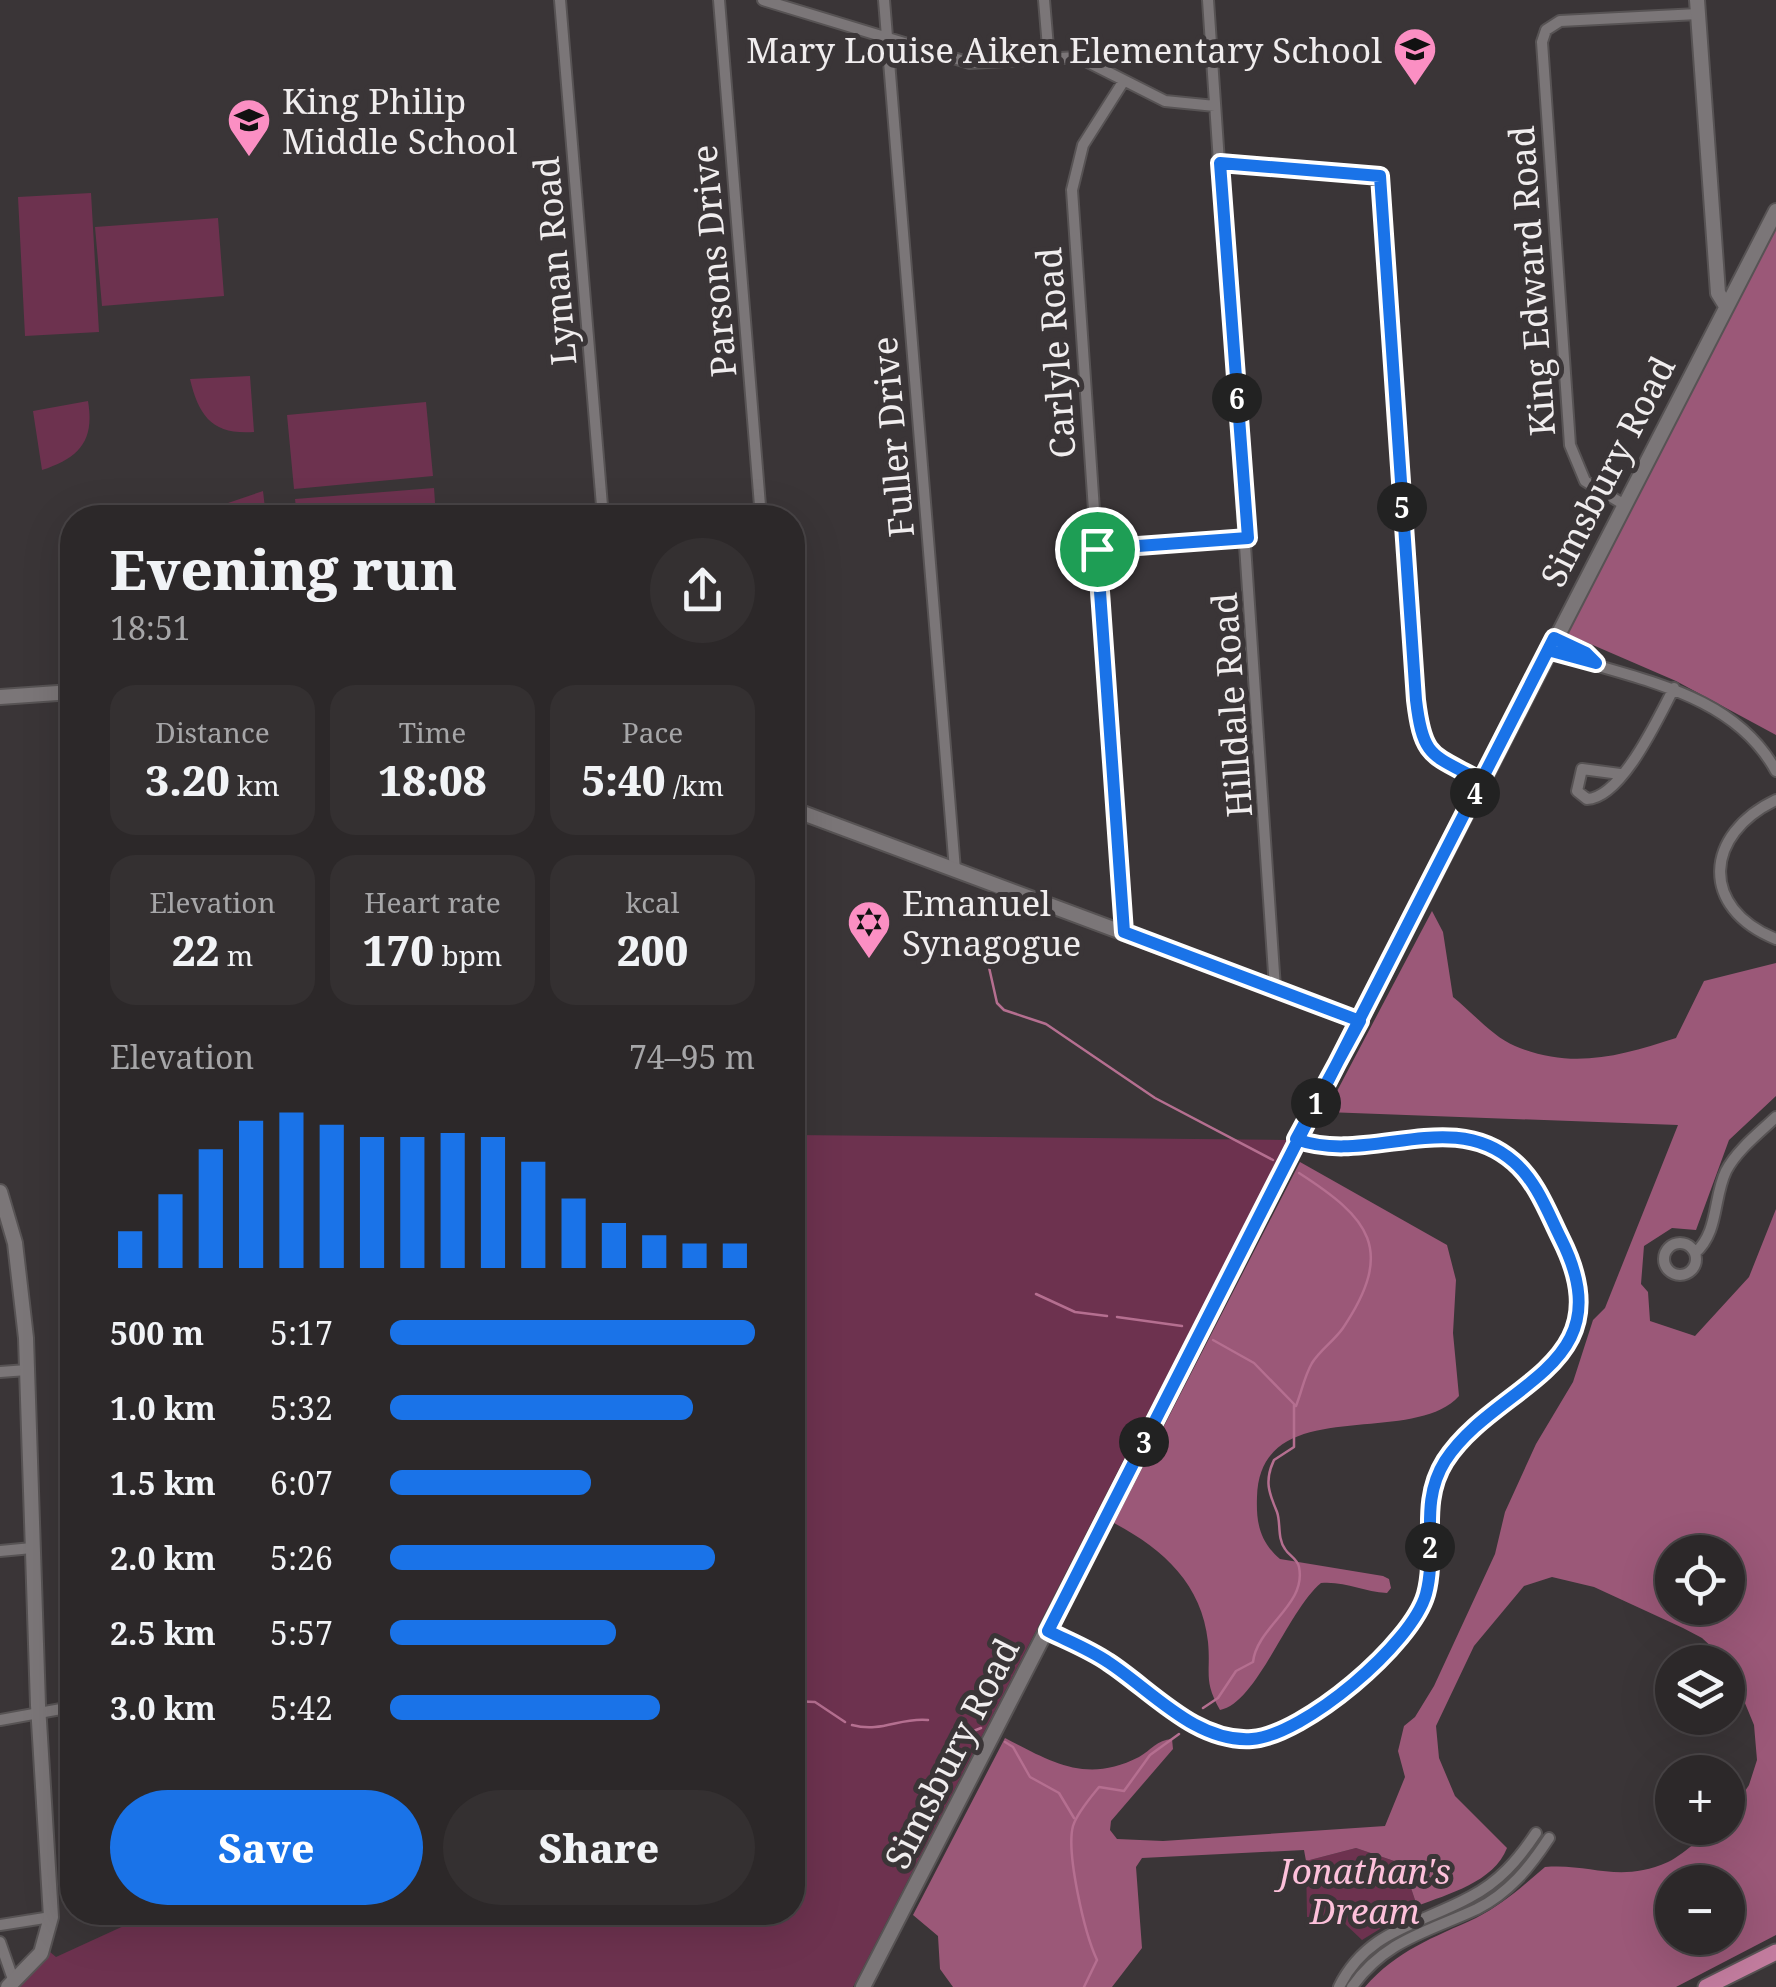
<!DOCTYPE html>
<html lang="en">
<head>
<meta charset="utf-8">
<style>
  :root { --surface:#2c2829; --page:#343031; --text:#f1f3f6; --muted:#a6a6a8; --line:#484446; --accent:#1a73e8 }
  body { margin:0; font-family:"Noto Serif",serif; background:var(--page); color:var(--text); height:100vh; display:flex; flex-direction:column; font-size:38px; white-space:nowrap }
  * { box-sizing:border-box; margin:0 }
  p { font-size:32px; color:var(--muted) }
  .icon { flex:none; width:55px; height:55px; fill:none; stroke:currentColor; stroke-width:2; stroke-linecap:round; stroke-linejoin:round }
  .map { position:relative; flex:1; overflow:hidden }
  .panel { position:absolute; left:60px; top:505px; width:745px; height:1420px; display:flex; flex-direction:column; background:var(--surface); border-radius:40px; box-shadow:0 10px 40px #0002,0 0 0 2px var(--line) }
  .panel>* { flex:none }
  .tools { position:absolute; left:1655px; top:1535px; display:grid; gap:20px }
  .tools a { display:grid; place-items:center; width:90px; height:90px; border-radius:50%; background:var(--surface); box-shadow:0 10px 40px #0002,0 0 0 2px var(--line); font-size:50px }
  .pin { position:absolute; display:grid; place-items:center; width:85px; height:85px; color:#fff; margin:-42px; border:5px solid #fff; border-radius:50%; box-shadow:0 2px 10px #0007 }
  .km { position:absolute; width:50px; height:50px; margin:-25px; border-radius:50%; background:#222; color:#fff; font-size:28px; line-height:50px; text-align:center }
  .round { display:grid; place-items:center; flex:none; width:105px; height:105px; border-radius:52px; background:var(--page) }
  .overview { display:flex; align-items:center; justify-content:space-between; height:170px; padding:0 50px }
  h1 { font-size:55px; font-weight:800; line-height:75px }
  .figures { display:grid; grid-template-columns:repeat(3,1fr); gap:15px; height:170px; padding:10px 50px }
  .figures div { display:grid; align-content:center; border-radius:25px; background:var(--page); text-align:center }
  .figures b { font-size:42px; font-weight:800 }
  .figures small { font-size:28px; font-weight:400 }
  .figures p { font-size:28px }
  .chart { height:280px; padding:20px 50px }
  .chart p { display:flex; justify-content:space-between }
  .chart svg { width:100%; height:180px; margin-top:10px; stroke:var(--accent); stroke-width:6 }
  .action { display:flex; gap:20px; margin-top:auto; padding:20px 50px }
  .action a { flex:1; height:115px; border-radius:60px; background:var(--accent); color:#fff; font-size:40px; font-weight:800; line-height:115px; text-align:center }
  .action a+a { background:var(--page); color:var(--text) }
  ul { padding:0 50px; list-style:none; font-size:32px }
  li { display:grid; grid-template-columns:160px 120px 1fr; align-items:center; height:75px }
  li i { height:25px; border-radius:12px; background:var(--accent) }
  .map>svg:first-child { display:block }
  .green { fill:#6d324f }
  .forest { fill:#9b5878; fill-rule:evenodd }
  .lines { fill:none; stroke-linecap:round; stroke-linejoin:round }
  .stream { stroke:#b56f90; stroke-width:2.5 }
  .street-casing { stroke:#575354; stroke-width:14 }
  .secondary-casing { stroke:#575354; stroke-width:18 }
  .primary-casing { stroke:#575354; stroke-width:19 }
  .street { stroke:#7b7678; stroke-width:10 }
  .secondary { stroke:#7b7678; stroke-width:14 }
  .primary { stroke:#c27c9e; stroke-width:15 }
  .route-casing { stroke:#fff; stroke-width:20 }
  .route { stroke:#1a73e8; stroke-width:12 }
  .labels { text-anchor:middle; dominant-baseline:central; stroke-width:10; stroke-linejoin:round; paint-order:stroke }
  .poi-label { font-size:35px; fill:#f0edee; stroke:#3a3537; text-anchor:start }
  .street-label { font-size:35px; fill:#f0edee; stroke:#3a3537 }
  .park-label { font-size:35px; font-style:italic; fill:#fdc1db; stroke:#3a3537 }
</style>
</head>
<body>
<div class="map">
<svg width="1776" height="1987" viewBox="0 0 1776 1987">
  <rect width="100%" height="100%" fill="#3a3537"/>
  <!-- green -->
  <path class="green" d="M91,193L99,332L25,336L18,197Z
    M218,218L224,296L102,306L95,227Z
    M250,376L254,432C213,435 199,417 190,379Z
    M88,401C95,442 78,458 42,470L33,411Z
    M426,402L433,476L294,489L287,415Z
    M434,488L436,517H297L295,499Z
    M263,491L266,517H216L228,503Z
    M793,1135L1288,1140L853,1987H18L50,1952L56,1957L152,1913L792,1912Z
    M1356,1848L1403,1864L1417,1906L1362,1940L1341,1920L1307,1917L1306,1861Z"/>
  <!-- forest -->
  <path class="forest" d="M1776,229V735L1676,681L1565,633Z
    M1432,911L1443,932L1453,997C1472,1012 1493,1037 1515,1046C1572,1070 1620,1056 1676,1038L1704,981L1776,963V1096L1729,1140L1696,1230L1672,1228L1644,1246L1641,1284L1648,1292L1650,1321L1695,1336L1749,1277L1776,1209V1935L1676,1987H1365C1397,1950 1433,1938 1476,1918C1502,1905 1523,1886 1545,1867C1591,1863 1618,1884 1668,1862C1687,1853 1707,1828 1728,1828V1817L1749,1785L1757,1760L1754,1725L1728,1662L1702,1638L1683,1628L1594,1587L1552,1577L1524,1586L1474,1646L1436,1726L1439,1758L1455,1796L1507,1848C1494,1882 1448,1894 1417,1906L1403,1864L1356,1848L1306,1861L1304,1850L1142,1858L1136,1867L1142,1948L1112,1987H953L940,1969L938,1936L913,1915L1005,1738C1052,1762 1086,1784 1139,1757C1151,1750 1157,1740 1172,1739L1173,1749L1111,1821L1110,1830L1117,1839L1163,1841L1385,1826L1405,1777L1398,1751L1404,1726L1415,1717L1434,1686L1495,1554L1505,1512L1536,1444L1573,1382L1593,1320L1605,1308L1678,1125L1326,1112ZM1728,1552V1608H1672V1552ZM1728,1882V1938H1672V1882Z
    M1300,1162L1447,1245L1456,1280L1453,1333L1459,1396C1411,1449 1260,1391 1257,1497C1256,1523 1260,1542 1280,1559L1383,1576L1389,1579L1391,1588L1387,1593C1363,1592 1346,1581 1321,1583C1288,1610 1257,1703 1220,1710C1203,1680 1211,1674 1208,1642C1202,1584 1163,1549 1114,1523Z"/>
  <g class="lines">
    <!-- stream -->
    <path class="stream" d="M984,945L997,1003L1004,1010L1046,1024L1155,1098L1273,1160
      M1036,1294L1075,1312L1107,1316
      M1117,1317L1182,1326
      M1296,1406C1302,1391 1304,1377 1312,1363C1320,1350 1334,1341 1343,1328C1396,1249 1369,1218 1299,1173
      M792,1701L815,1702L845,1722
      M1203,1708L1218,1698L1236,1671L1253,1662C1257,1626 1307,1605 1299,1567C1297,1558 1289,1556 1285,1549C1277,1538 1281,1523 1277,1512C1269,1493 1264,1481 1274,1460L1294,1447V1404L1254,1363L1213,1340
      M852,1725C882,1733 900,1717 928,1720
      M961,1736L981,1728
      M1005,1742L1013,1747L1030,1777L1059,1793L1074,1818
      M1084,1987L1097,1960C1084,1932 1066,1852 1073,1826C1077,1813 1090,1798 1099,1787L1124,1791L1150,1755L1179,1734"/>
    <!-- street casing -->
    <g class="street-casing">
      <path id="street" d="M560,0L603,518
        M719,0L761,518
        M763,0L970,63L1078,57L1165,101L1215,106
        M884,0L955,870
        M1044,0L1049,59
        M1208,0L1275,988
        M1123,82L1083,145L1072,190L1123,932
        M1220,163L1380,175L1418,720L1426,749L1481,781
        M1623,504L1585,481L1570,445L1542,42L1546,30L1560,21L1698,14
        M1097,549L1247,537
        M1554,638L1587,653L1596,663
        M1548,650C1627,679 1731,688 1776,771
        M1620,774L1582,769L1577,791L1587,799C1622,798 1659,716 1674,688
        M1776,800C1704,834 1699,908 1776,939
        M1664 1259a16 16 0 1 1 32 0a16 16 0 1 1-32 0Z
        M1695,1253C1719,1232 1713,1198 1726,1171C1737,1150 1759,1133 1776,1117
        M0,1372L27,1370
        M0,1551L32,1548
        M1048,1631C1068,1641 1090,1649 1108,1662C1151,1691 1196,1743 1252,1739C1308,1735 1416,1641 1428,1587C1437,1544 1419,1502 1445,1461C1497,1382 1626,1368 1561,1239C1546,1210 1535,1177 1508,1157C1445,1109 1366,1166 1296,1139
        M0,1720L72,1707
        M0,1925L51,1917
        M0,1942L14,1982
        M1339,1987C1367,1930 1419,1925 1470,1897C1499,1882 1518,1860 1536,1833
        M1352,1987C1385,1940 1428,1932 1477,1909C1509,1893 1530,1867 1549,1838"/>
    </g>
    <!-- secondary casing -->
    <g class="secondary-casing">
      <path id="secondary" d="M1697,0L1718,293L1726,306
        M0,697L72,692
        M792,809L1360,1021
        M0,1192L15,1243L26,1338L38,1705L51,1917L41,1953L8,1987
        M863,1987L1776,211"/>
    </g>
    <!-- primary casing -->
    <g class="primary-casing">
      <path id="primary" d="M1706,1987L1776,1952"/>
    </g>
    <!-- street -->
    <use href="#street" class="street"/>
    <!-- secondary -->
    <use href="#secondary" class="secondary"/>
    <!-- primary -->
    <use href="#primary" class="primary"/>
  </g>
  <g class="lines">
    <!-- route casing -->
    <g class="route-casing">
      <path id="route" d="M1097,549L1124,932L1360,1021L1296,1139C1368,1166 1451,1106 1514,1162C1537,1182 1548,1213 1561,1239C1626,1368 1496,1382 1445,1461C1418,1504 1438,1549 1426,1594C1412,1644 1304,1735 1252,1739C1196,1743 1151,1690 1108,1662C1089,1649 1068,1641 1048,1631C1213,1304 1381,977 1548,650L1596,663L1586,653L1554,638L1481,781C1432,754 1423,759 1416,700L1380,176L1220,163L1248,538L1097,549"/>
    </g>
    <!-- route -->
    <use href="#route" class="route"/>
  </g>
  <!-- icons -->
  <defs>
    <g id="school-pin" transform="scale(2.25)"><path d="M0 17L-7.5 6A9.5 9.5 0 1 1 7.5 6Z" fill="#fb8fc3" stroke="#3a3537"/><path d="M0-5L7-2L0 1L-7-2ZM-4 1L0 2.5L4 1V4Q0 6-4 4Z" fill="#111"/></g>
    <g id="synagogue-pin" transform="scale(2.25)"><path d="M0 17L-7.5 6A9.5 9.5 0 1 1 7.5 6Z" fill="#fb8fc3" stroke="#3a3537"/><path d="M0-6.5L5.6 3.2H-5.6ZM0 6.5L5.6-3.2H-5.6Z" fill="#111"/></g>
  </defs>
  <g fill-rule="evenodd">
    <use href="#school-pin" x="1415" y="49"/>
    <use href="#school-pin" x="249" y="120"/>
    <use href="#synagogue-pin" x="869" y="922"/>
  </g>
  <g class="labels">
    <!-- poi labels -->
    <g class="poi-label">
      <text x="1382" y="49" text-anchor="end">Mary Louise Aiken Elementary School</text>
      <text x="282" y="100">King Philip<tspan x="282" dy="40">Middle School</tspan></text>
      <text x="902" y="902">Emanuel<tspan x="902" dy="40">Synagogue</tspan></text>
    </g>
    <!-- street labels -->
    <g class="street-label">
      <text transform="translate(554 261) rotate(-95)">Lyman Road</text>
      <text transform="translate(713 261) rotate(-95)">Parsons Drive</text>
      <text transform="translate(1531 281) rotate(-94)">King Edward Road</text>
      <text transform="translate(1055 353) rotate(-94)">Carlyle Road</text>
      <text transform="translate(892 437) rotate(-95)">Fuller Drive</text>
      <text transform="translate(1607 471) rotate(-63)">Simsbury Road</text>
      <text transform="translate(1231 705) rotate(-94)">Hilldale Road</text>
      <text transform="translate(951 1753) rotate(-63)">Simsbury Road</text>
    </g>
    <!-- park labels -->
    <g class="park-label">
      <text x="1365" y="1870">Jonathan's<tspan x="1365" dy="40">Dream</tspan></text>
    </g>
  </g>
</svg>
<div class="tools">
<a><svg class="icon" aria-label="locate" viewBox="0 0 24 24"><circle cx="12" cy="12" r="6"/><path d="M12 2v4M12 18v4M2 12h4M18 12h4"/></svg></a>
<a><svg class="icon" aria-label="layers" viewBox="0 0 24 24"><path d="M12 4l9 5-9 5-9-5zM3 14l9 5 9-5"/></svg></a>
<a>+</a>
<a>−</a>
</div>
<div class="pin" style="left:1097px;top:549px;background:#1e9e55"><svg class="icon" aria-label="arrive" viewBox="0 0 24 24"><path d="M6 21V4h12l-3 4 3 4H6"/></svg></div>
<b class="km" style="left:1316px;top:1103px">1</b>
<b class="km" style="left:1430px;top:1547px">2</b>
<b class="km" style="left:1144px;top:1442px">3</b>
<b class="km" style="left:1475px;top:793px">4</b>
<b class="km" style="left:1402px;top:507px">5</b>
<b class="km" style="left:1237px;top:398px">6</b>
<section class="panel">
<div class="overview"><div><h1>Evening run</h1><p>18:51</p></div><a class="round"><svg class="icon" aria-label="share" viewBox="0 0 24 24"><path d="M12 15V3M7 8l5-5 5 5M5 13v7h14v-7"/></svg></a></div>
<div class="figures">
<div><p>Distance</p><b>3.20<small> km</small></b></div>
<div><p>Time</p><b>18:08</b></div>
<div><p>Pace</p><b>5:40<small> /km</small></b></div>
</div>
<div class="figures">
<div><p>Elevation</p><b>22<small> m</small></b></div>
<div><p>Heart rate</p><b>170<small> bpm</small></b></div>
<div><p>kcal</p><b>200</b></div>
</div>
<div class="chart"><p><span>Elevation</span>74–95 m</p>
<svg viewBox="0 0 160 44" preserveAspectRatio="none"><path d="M5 44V35M15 44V26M25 44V15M35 44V8M45 44V6M55 44V9M65 44V12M75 44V12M85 44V11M95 44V12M105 44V18M115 44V27M125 44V33M135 44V36M145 44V38M155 44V38"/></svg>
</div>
<ul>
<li><b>500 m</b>5:17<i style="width:100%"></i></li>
<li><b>1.0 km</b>5:32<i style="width:83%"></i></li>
<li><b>1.5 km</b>6:07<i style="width:55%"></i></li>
<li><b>2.0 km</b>5:26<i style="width:89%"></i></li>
<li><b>2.5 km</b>5:57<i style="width:62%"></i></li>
<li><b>3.0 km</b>5:42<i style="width:74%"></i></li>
</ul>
<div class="action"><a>Save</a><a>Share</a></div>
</section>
</div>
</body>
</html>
